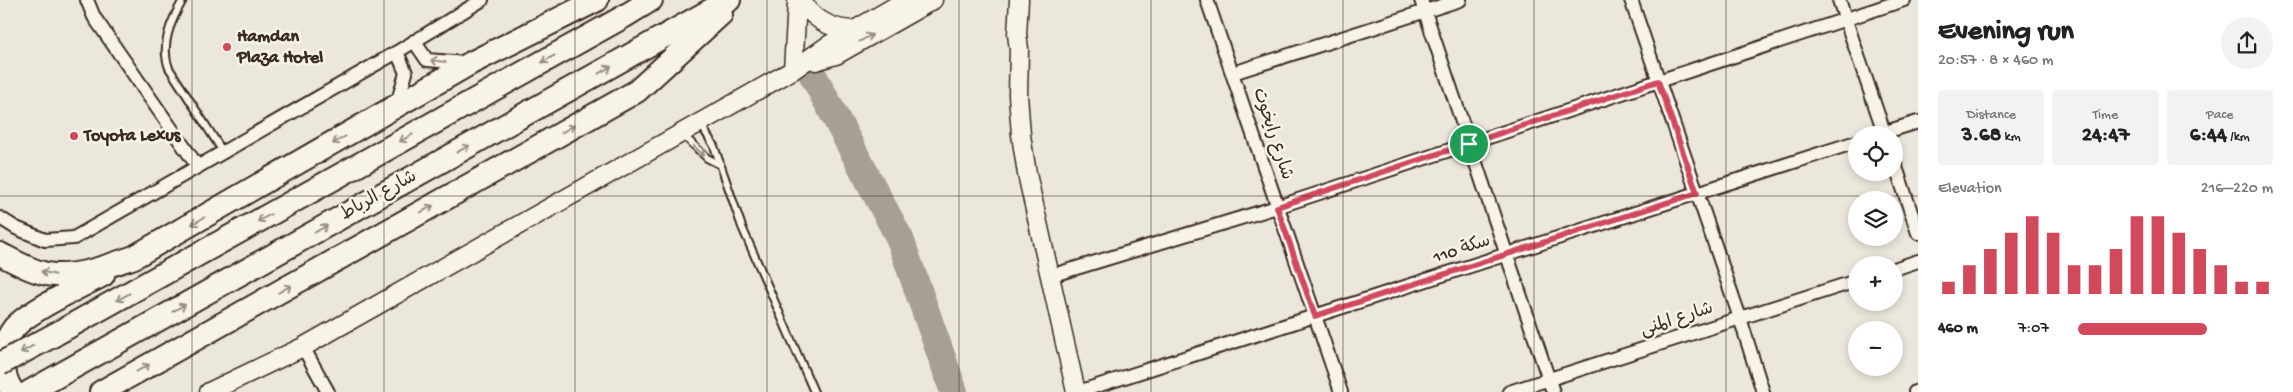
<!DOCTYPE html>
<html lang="en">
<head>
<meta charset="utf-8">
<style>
  :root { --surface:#fff; --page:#f2f2f2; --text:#222; --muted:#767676; --accent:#d1495b }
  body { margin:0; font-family:"Gochi Hand","Playpen Sans Arabic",sans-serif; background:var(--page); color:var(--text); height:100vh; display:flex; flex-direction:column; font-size:19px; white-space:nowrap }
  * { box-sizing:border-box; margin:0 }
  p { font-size:16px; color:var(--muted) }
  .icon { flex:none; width:28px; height:28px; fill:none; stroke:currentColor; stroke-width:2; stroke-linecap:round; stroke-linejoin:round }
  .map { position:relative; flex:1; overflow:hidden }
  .sheet { display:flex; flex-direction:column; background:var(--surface); width:375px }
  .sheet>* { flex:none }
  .controls { position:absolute; left:1848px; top:126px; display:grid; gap:10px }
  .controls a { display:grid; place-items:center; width:55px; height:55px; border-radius:50%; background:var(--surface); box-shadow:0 2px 8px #0003; font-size:25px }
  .pin { position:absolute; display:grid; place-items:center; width:42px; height:42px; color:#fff; margin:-21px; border:2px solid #fff; border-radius:50%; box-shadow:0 1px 5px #0007 }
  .round { display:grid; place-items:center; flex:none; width:52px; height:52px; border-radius:26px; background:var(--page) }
  .overview { display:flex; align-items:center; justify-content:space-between; height:85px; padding:0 20px }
  h1 { font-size:28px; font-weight:700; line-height:38px }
  .figures { display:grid; grid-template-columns:repeat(3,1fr); gap:8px; height:85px; padding:5px 20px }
  .figures div { display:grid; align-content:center; border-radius:5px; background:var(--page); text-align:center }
  .figures b { font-size:21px; font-weight:700 }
  .figures small { font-size:14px; font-weight:400 }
  .figures p { font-size:14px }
  .chart { height:140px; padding:10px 20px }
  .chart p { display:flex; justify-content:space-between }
  .chart svg { width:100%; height:90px; margin-top:5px; stroke:var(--accent); stroke-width:6 }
  ul { padding:0 20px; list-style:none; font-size:16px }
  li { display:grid; grid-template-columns:80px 60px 1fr; align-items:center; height:38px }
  li i { height:12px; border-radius:6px; background:var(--accent) }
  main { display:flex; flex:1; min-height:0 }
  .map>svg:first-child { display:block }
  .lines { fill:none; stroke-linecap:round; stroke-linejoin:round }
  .river { stroke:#a89f93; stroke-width:28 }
  .lane-casing { stroke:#3b2a1e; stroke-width:10 }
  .street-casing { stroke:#3b2a1e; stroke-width:16 }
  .secondary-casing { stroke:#3b2a1e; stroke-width:21 }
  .highway-casing { stroke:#3b2a1e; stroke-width:26 }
  .lane { stroke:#f7f3e8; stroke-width:6 }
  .street { stroke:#f7f3e8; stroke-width:12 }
  .secondary { stroke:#f7f3e8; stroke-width:18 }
  .highway { stroke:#f7f3e8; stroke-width:22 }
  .highway-bridge-casing { stroke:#3b2a1e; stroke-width:26; stroke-linecap:butt }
  .highway-bridge { stroke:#f7f3e8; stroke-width:22 }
  .oneway { stroke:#998e83 }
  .route-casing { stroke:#fff; stroke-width:10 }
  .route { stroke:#d1495b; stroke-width:6 }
  .grid { fill:none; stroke:#3b2a1e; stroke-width:1; stroke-opacity:0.55 }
  .poi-dot { fill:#d1495b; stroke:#f7f3e8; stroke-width:2 }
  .labels { text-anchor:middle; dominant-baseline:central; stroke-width:5; stroke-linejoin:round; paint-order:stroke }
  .poi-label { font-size:18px; font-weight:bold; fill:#3b2a1e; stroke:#f7f3e8; text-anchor:start }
  .street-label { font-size:18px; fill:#3b2a1e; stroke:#f7f3e8 }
</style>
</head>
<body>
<main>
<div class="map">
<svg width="1918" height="392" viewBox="0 0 1918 392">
  <rect width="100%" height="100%" fill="#ece7dc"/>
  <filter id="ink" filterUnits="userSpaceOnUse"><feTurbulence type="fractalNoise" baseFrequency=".02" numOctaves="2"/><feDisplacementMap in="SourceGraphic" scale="10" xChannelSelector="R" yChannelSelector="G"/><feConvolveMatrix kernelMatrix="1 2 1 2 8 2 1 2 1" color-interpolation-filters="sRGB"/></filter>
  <g filter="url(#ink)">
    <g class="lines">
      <!-- river -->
      <path class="river" d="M806,62L900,239L954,392"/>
      <!-- lane casing -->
      <g class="lane-casing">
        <path id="lane" d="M183,0C171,21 160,45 169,68L223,152
          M701,125L714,146L742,227L814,392
          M682,134L707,158L719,164"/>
      </g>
      <!-- street casing -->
      <g class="street-casing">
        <path id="street" d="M87,0L94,17L198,167
          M1207,0L1341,392
          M1421,0L1553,392
          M1631,0L1740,318L1763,392
          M1839,0L1885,135
          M414,41L427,60L466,63
          M1233,73L1460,0
          M397,104L406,73L397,52
          M1876,135L1918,122
          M1894,161L1918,233
          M0,218L16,228L45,240L74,238L397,52L482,0
          M1894,269L1918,261
          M1050,276L1277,207L1904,0
          M303,347L328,392
          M1078,392L1856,142
          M1509,392L1856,281
          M1915,392L1918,391"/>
      </g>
      <!-- secondary casing -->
      <g class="secondary-casing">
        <path id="secondary" d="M1019,0L1017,34L1019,49L1018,95L1021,135L1027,174L1076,392
          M806,7C819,23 835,30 855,30
          M816,61L836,55L933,0
          M793,70L797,3
          M209,392L303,347L793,70L827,46L906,0"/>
      </g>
      <!-- highway casing -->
      <g class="highway-casing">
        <path id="highway" d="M0,254C16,262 36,274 55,275C83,276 108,266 134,257L471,63L597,0
          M54,335L625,16L651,0
          M13,392C0,374 0,346 14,328C30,310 80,287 103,275
          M29,392L729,0
          M101,392L637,91L721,14"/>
      </g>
      <!-- lane -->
      <use href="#lane" class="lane"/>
      <!-- street -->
      <use href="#street" class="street"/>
      <!-- secondary -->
      <use href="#secondary" class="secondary"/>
      <!-- highway -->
      <use href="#highway" class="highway"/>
      <!-- highway-bridge casing -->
      <g class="highway-bridge-casing">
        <path id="highway-bridge" d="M0,364L54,335"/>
      </g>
      <!-- highway-bridge -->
      <use href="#highway-bridge" class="highway-bridge"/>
    </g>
    <!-- one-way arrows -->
    <defs><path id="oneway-shaft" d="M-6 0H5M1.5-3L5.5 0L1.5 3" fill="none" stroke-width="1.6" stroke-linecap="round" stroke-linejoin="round" transform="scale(1.25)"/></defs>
    <g class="oneway">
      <use href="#oneway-shaft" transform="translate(866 38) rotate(-29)"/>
      <use href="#oneway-shaft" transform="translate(548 59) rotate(151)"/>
      <use href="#oneway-shaft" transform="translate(438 61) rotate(-172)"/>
      <use href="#oneway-shaft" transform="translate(605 70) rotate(-29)"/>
      <use href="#oneway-shaft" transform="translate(568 129) rotate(-29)"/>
      <use href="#oneway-shaft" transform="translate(406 138) rotate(151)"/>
      <use href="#oneway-shaft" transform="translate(339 140) rotate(150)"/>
      <use href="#oneway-shaft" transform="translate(463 149) rotate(-29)"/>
      <use href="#oneway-shaft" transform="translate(699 151) rotate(43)"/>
      <use href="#oneway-shaft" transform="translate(427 209) rotate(-29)"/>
      <use href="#oneway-shaft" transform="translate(264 218) rotate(151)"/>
      <use href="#oneway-shaft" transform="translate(198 221) rotate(150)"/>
      <use href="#oneway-shaft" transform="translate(321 229) rotate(-29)"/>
      <use href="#oneway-shaft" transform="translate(48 273) rotate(-167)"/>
      <use href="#oneway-shaft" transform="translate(285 289) rotate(-29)"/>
      <use href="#oneway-shaft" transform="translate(123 297) rotate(151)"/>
      <use href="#oneway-shaft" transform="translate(179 308) rotate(-29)"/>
      <use href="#oneway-shaft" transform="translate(27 349) rotate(151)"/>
      <use href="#oneway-shaft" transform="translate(143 368) rotate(-29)"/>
    </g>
  </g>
  <g class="lines" filter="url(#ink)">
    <!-- route casing -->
    <g class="route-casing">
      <path id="route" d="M1658,81L1697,193L1315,316L1277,207Z"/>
    </g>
    <!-- route -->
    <use href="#route" class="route"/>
  </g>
  <!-- grid -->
  <path class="grid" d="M192,0V392M384,0V392M575,0V392M767,0V392M959,0V392M1151,0V392M1343,0V392M1534,0V392M1726,0V392M0,196H1918"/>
  <!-- markers -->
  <g class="poi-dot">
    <circle cx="227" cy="47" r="5"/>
    <circle cx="74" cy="136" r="5"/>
  </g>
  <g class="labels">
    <!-- poi labels -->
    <g class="poi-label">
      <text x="237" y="37">Hamdan<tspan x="237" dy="21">Plaza Hotel</tspan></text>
      <text x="84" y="136">Toyota Lexus</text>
    </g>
    <!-- street labels -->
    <g class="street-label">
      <text transform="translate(1272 134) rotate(72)">شارع رايخوت</text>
      <text transform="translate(379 196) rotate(-29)">شارع الرباط</text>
      <text transform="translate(1462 250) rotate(-18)">سكة 110</text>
      <text transform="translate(1677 320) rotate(-18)">شارع المنى</text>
    </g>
  </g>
</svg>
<div class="controls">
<a><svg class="icon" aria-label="locate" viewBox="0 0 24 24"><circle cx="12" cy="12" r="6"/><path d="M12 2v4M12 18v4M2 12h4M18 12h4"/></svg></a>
<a><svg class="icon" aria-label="layers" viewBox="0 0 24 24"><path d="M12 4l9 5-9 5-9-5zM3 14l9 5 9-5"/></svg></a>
<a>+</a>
<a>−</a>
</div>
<div class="pin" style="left:1469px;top:144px;background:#1e9e55"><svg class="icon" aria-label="arrive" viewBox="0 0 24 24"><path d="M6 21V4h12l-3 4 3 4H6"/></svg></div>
</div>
<section class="sheet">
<div class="overview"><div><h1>Evening run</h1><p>20:57 · 8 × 460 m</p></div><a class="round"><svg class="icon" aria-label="share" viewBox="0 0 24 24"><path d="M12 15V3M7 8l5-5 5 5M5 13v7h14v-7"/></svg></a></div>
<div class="figures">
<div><p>Distance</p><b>3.68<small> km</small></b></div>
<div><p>Time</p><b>24:47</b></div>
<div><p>Pace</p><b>6:44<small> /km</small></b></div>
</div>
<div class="chart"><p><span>Elevation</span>216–220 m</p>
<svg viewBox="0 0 160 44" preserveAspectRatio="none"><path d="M5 44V38M15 44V30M25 44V22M35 44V14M45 44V6M55 44V14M65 44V30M75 44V30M85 44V22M95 44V6M105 44V6M115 44V14M125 44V22M135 44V30M145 44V38M155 44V38"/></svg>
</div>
<ul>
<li><b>460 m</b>7:07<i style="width:66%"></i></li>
</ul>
</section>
</main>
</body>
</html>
